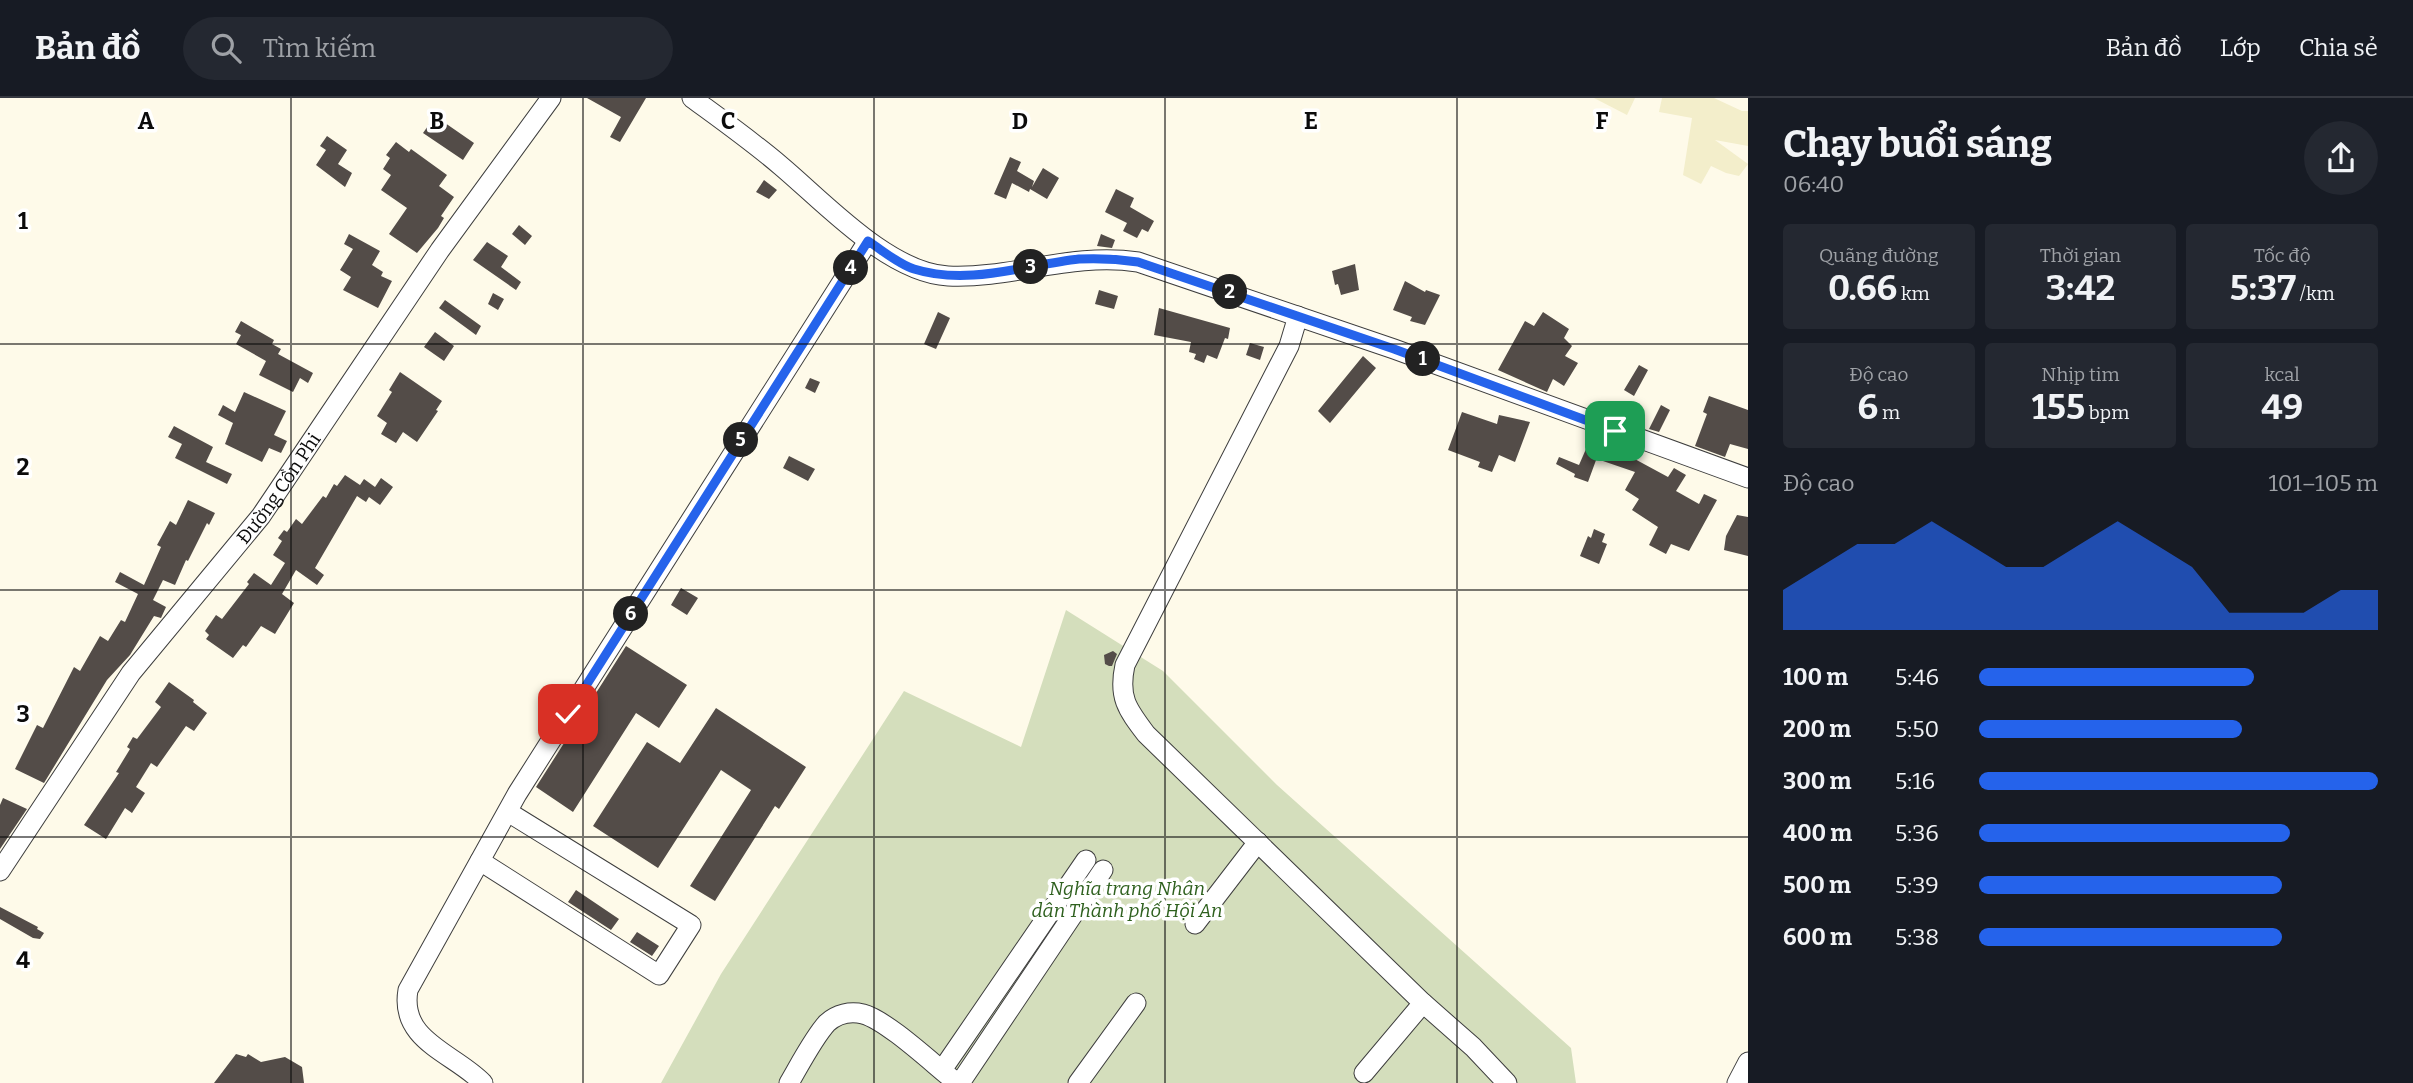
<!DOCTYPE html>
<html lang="vi">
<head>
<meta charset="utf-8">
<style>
  :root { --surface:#171b24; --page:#242831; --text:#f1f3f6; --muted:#9ea1a6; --line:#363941; --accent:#2563eb }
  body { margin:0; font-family:Bitter,serif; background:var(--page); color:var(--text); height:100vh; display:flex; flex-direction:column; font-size:26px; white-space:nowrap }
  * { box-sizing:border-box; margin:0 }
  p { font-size:23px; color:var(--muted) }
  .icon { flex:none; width:38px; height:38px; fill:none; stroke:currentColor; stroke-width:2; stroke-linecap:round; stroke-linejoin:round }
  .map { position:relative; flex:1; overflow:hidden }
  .sheet { display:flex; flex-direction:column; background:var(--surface); width:665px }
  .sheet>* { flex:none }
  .pin { position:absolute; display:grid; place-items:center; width:60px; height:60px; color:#fff; margin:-30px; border-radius:14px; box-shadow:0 4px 10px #0006 }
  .km { position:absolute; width:35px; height:35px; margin:-18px; border-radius:50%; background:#222; color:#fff; font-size:19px; line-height:35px; text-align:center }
  .round { display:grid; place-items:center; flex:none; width:74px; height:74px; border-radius:37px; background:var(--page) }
  .headline { display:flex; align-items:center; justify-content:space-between; height:119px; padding:0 35px }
  h1 { font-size:38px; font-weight:700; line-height:52px }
  .figures { display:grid; grid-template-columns:repeat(3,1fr); gap:10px; height:119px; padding:7px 35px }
  .figures div { display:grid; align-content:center; border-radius:7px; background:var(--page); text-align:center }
  .figures b { font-size:35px; font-weight:700 }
  .figures small { font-size:19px; font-weight:400 }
  .figures p { font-size:19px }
  .chart { height:196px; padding:14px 35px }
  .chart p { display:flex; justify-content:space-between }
  .chart svg { width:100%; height:126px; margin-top:7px; fill:var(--accent); opacity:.7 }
  ul { padding:0 35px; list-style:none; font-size:23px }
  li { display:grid; grid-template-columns:112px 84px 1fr; align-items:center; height:52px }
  li i { height:18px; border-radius:9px; background:var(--accent) }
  header { display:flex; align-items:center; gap:42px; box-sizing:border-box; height:98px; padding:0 35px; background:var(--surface); border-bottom:2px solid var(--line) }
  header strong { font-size:33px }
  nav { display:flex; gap:38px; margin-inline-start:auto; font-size:24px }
  .search { width:490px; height:63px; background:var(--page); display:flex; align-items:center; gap:18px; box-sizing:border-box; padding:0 24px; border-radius:38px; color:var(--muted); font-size:26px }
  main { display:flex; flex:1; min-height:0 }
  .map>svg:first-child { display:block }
  .farmland { fill:#f3eecb }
  .cemetery { fill:#d4debc }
  .building { fill:#534c48 }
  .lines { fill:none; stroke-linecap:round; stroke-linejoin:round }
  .minor-casing { stroke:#3e3e3e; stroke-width:21 }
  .minor { stroke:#fff; stroke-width:19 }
  .route-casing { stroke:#fff; stroke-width:14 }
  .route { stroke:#2563eb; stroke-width:9 }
  .grid { fill:none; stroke:#0b0b0b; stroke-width:2; stroke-opacity:0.55 }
  .labels { text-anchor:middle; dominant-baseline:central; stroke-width:7; stroke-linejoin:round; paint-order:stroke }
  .street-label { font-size:19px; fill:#0b0b0b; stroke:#fff }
  .park-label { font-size:19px; font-style:italic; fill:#2e601e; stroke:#fff }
  .grid-label { font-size:23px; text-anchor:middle; font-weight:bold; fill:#0b0b0b; stroke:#fff; stroke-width:7; stroke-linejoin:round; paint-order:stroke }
</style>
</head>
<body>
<header>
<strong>Bản đồ</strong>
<div class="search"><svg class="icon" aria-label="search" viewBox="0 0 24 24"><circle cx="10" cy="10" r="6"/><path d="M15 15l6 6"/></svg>Tìm kiếm</div>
<nav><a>Bản đồ</a><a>Lớp</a><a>Chia sẻ</a></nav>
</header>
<main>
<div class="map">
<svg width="1748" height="985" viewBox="0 0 1748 985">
  <rect width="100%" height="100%" fill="#fefae9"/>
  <!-- farmland -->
  <path class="farmland" d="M1594,0H1635L1627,17Z
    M1662,0H1714L1742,13H1748V48L1715,42L1748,66L1739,78L1726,75L1711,68L1701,86L1683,77L1692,20L1659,14Z"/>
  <!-- cemetery -->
  <path class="cemetery" d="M1066,512L1163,573L1277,687L1571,950L1576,985H661L721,876L904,593L1021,649Z"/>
  <!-- building -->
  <path class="building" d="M587,0H646L620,44L610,39L621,19Z
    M435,18L474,45L463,62L423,35Z
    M327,38L347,52L338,66L352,75L345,89L316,67L326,52L320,48Z
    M396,44L409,54L411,51L447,77L439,88L454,99L441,118L444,120L438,130L417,155L389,136L407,110L381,92L391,77L383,71L390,60L386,57Z
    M1010,59L1021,64L1017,73L1034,83L1032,89L1043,70L1059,80L1047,101L1030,91L1029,94L1012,85L1006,101L994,96Z
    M764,82L777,92L769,101L756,94Z
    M1116,91L1134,100L1130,109L1154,123L1148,134L1142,131L1137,140L1123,133L1127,125L1105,114Z
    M519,127L532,138L525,147L512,136Z
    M349,136L380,153L372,167L383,174L381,178L392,183L378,210L343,192L351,179L340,172L353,151L344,146Z
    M1101,136L1115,142L1112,150L1097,148Z
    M487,144L508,158L501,169L521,184L516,192L473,162Z
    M1355,166L1359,192L1341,197L1338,186L1335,187L1332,173Z
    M1405,183L1425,194L1426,192L1440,197L1425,227L1410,223L1412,219L1393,212Z
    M1099,192L1118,198L1114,211L1095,206Z
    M493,195L504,201L498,212L488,206Z
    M445,202L481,228L476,237L439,210Z
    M1159,210L1230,230L1228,241L1225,240L1217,261L1207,257L1204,265L1194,261L1196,256L1189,254L1191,244L1154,237Z
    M938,214L950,220L936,251L924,246Z
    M1543,214L1569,231L1564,240L1572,248L1565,258L1578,265L1564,288L1553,281L1547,294L1498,272L1525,223L1534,228Z
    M241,223L274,242L272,246L281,251L278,256L313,275L308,285L300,280L293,294L259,277L266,263L236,246L241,237L235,234Z
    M435,234L454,248L444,263L424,249Z
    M1250,245L1264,249L1260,262L1246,257Z
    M1363,258L1376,270L1330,325L1318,313Z
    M1639,267L1648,272L1634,298L1624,292Z
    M400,274L442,303L436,312L438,313L417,344L403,334L396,345L381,336L387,325L377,318L392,294L389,292Z
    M810,280L820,284L815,295L805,290Z
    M244,294L286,313L274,337L287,343L281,355L269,350L262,364L225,346L233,325L218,317L223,307L235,314Z
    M1709,298L1748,312V351L1730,346L1725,359L1695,348L1707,316L1703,314Z
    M1661,307L1670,312L1659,334L1649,331Z
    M1462,314L1497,326L1499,317L1530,324L1515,364L1499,357L1492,374L1478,369L1480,364L1448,352Z
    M174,328L213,349L206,364L232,376L227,386L175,360L182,346L168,339Z
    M1608,342L1634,352L1631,359L1668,379L1674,370L1686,377L1676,393L1699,406L1704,396L1717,402L1689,453L1671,446L1666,456L1649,447L1658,429L1632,412L1639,401L1625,392L1635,374L1600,362Z
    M1586,351L1599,354L1588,384L1574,379L1575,376L1556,366L1559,359L1579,367Z
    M789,358L815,371L808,383L783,370Z
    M345,377L360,387L364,381L375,389L381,380L393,389L380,407L369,399L366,404L357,398L315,470L324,477L317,487L296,472L282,496L294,505L275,536L261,528L246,549L243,547L233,560L206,541L209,537L205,533L216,517L222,521L249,486L247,484L254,475L271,487L285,465L273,457L282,443L278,440L284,432L287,434L296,421L302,426L323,398L326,400L334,386L337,388Z
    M188,402L215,415L209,427L207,425L188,463L186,462L175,487L163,482L153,502L166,509L161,520L154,518L130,557L107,582L44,685L15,671L37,627L43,630L74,569L80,573L100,538L108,543L121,522L125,524L138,496L115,484L120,474L144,487L161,449L157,447L163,436L170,423L176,427Z
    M1737,417L1748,419V458L1724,452L1726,438Z
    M1594,431L1605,436L1602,444L1607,446L1599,466L1580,458L1588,438L1591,440Z
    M681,490L698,500L687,517L671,507Z
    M626,548L687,587L659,630L636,615L573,714L536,689Z
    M1113,553L1117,556L1112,568H1109L1105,566L1104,557Z
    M169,584L194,602L193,604L207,615L194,633L186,628L157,669L151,665L136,689L145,695L132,715L125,710L106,741L84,727L119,675L116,674L130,651L127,649L133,639L137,641L161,609L155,604Z
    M716,610L806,669L779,711L775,708L715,803L690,788L751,692L721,672L658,770L593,728L647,644L680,665Z
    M3,700L27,711L0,751V707Z
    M576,792L619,821L611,832L568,804Z
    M0,809L38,829L37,831L44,835L40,841L33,840L0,821Z
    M637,834L659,848L652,858L630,844Z
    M236,956L246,959L248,956L261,964L285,959L302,969L304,985H214Z"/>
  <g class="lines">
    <!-- minor casing -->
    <g class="minor-casing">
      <g id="minor">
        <path d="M692,0C722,22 753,44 781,68C825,105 889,175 948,178C1012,181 1071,154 1138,164L1394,251L1748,380"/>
        <path d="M1298,218L1289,248L1125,567C1118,599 1127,611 1146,636L1423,905L1473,949L1507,985"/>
        <path d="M480,763L659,877L691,827L508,714"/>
        <path id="s1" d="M0,773L131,575L261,418L440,152L551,0"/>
        <path d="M1195,826L1258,744"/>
        <path d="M942,972L1086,762"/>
        <path d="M1364,975L1423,905"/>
        <path d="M483,985C454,955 399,943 408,892L517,696L868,143"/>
        <path d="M789,985C799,968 814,939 827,925C837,916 850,913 863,916C886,922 931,964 951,980"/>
        <path d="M960,985L1103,772"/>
        <path d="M1078,985L1136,905"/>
        <path d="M1737,985L1748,964"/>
      </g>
    </g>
    <!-- minor -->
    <use href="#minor" class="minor"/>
  </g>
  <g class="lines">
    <!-- route casing -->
    <g class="route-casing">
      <path id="route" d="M568,616L868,143C882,152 898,166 914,171C968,188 1025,167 1079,161C1099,160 1118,161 1138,164L1394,251L1615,333"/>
    </g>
    <!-- route -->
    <use href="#route" class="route"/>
  </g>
  <!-- grid -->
  <path class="grid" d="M291,0V985M583,0V985M874,0V985M1165,0V985M1457,0V985M0,246H1748M0,492H1748M0,739H1748"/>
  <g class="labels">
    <!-- street labels -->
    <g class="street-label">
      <text stroke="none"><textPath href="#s1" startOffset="474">Đường Cồn Phi</textPath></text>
    </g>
    <!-- park labels -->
    <g class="park-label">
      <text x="1127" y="790">Nghĩa trang Nhân<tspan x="1127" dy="22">dân Thành phố Hội An</tspan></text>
    </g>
  </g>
  <g class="grid-label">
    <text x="146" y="31">A</text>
    <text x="437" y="31">B</text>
    <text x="728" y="31">C</text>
    <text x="1020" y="31">D</text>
    <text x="1311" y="31">E</text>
    <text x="1602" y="31">F</text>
    <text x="23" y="131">1</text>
    <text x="23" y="377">2</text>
    <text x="23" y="624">3</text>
    <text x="23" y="870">4</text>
  </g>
</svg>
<div class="pin" style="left:1615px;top:333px;background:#1e9e55"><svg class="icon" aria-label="arrive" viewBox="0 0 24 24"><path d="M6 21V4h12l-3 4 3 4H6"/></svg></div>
<div class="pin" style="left:568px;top:616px;background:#d93025"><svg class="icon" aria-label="check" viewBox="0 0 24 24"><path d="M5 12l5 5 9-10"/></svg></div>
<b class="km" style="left:1423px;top:261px">1</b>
<b class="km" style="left:1230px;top:194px">2</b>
<b class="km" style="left:1031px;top:169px">3</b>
<b class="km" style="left:851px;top:170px">4</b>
<b class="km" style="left:741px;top:342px">5</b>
<b class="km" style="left:631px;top:516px">6</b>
</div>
<section class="sheet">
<div class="headline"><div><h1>Chạy buổi sáng</h1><p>06:40</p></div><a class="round"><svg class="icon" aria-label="share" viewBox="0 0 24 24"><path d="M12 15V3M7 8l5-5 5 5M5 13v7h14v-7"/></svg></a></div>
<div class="figures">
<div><p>Quãng đường</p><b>0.66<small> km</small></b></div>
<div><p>Thời gian</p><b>3:42</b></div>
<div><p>Tốc độ</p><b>5:37<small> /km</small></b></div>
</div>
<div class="figures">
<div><p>Độ cao</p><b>6<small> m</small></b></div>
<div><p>Nhịp tim</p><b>155<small> bpm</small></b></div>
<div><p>kcal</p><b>49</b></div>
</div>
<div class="chart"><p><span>Độ cao</span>101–105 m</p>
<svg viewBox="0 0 160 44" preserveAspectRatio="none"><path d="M0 44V30L10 22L20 14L30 14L40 6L50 14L60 22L70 22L80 14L90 6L100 14L110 22L120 38L130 38L140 38L150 30L160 30V44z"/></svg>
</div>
<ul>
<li><b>100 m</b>5:46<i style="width:69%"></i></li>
<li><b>200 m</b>5:50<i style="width:66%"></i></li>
<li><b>300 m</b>5:16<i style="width:100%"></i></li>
<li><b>400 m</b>5:36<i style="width:78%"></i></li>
<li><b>500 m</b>5:39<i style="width:76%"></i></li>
<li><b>600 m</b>5:38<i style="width:76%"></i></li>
</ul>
</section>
</main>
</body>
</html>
